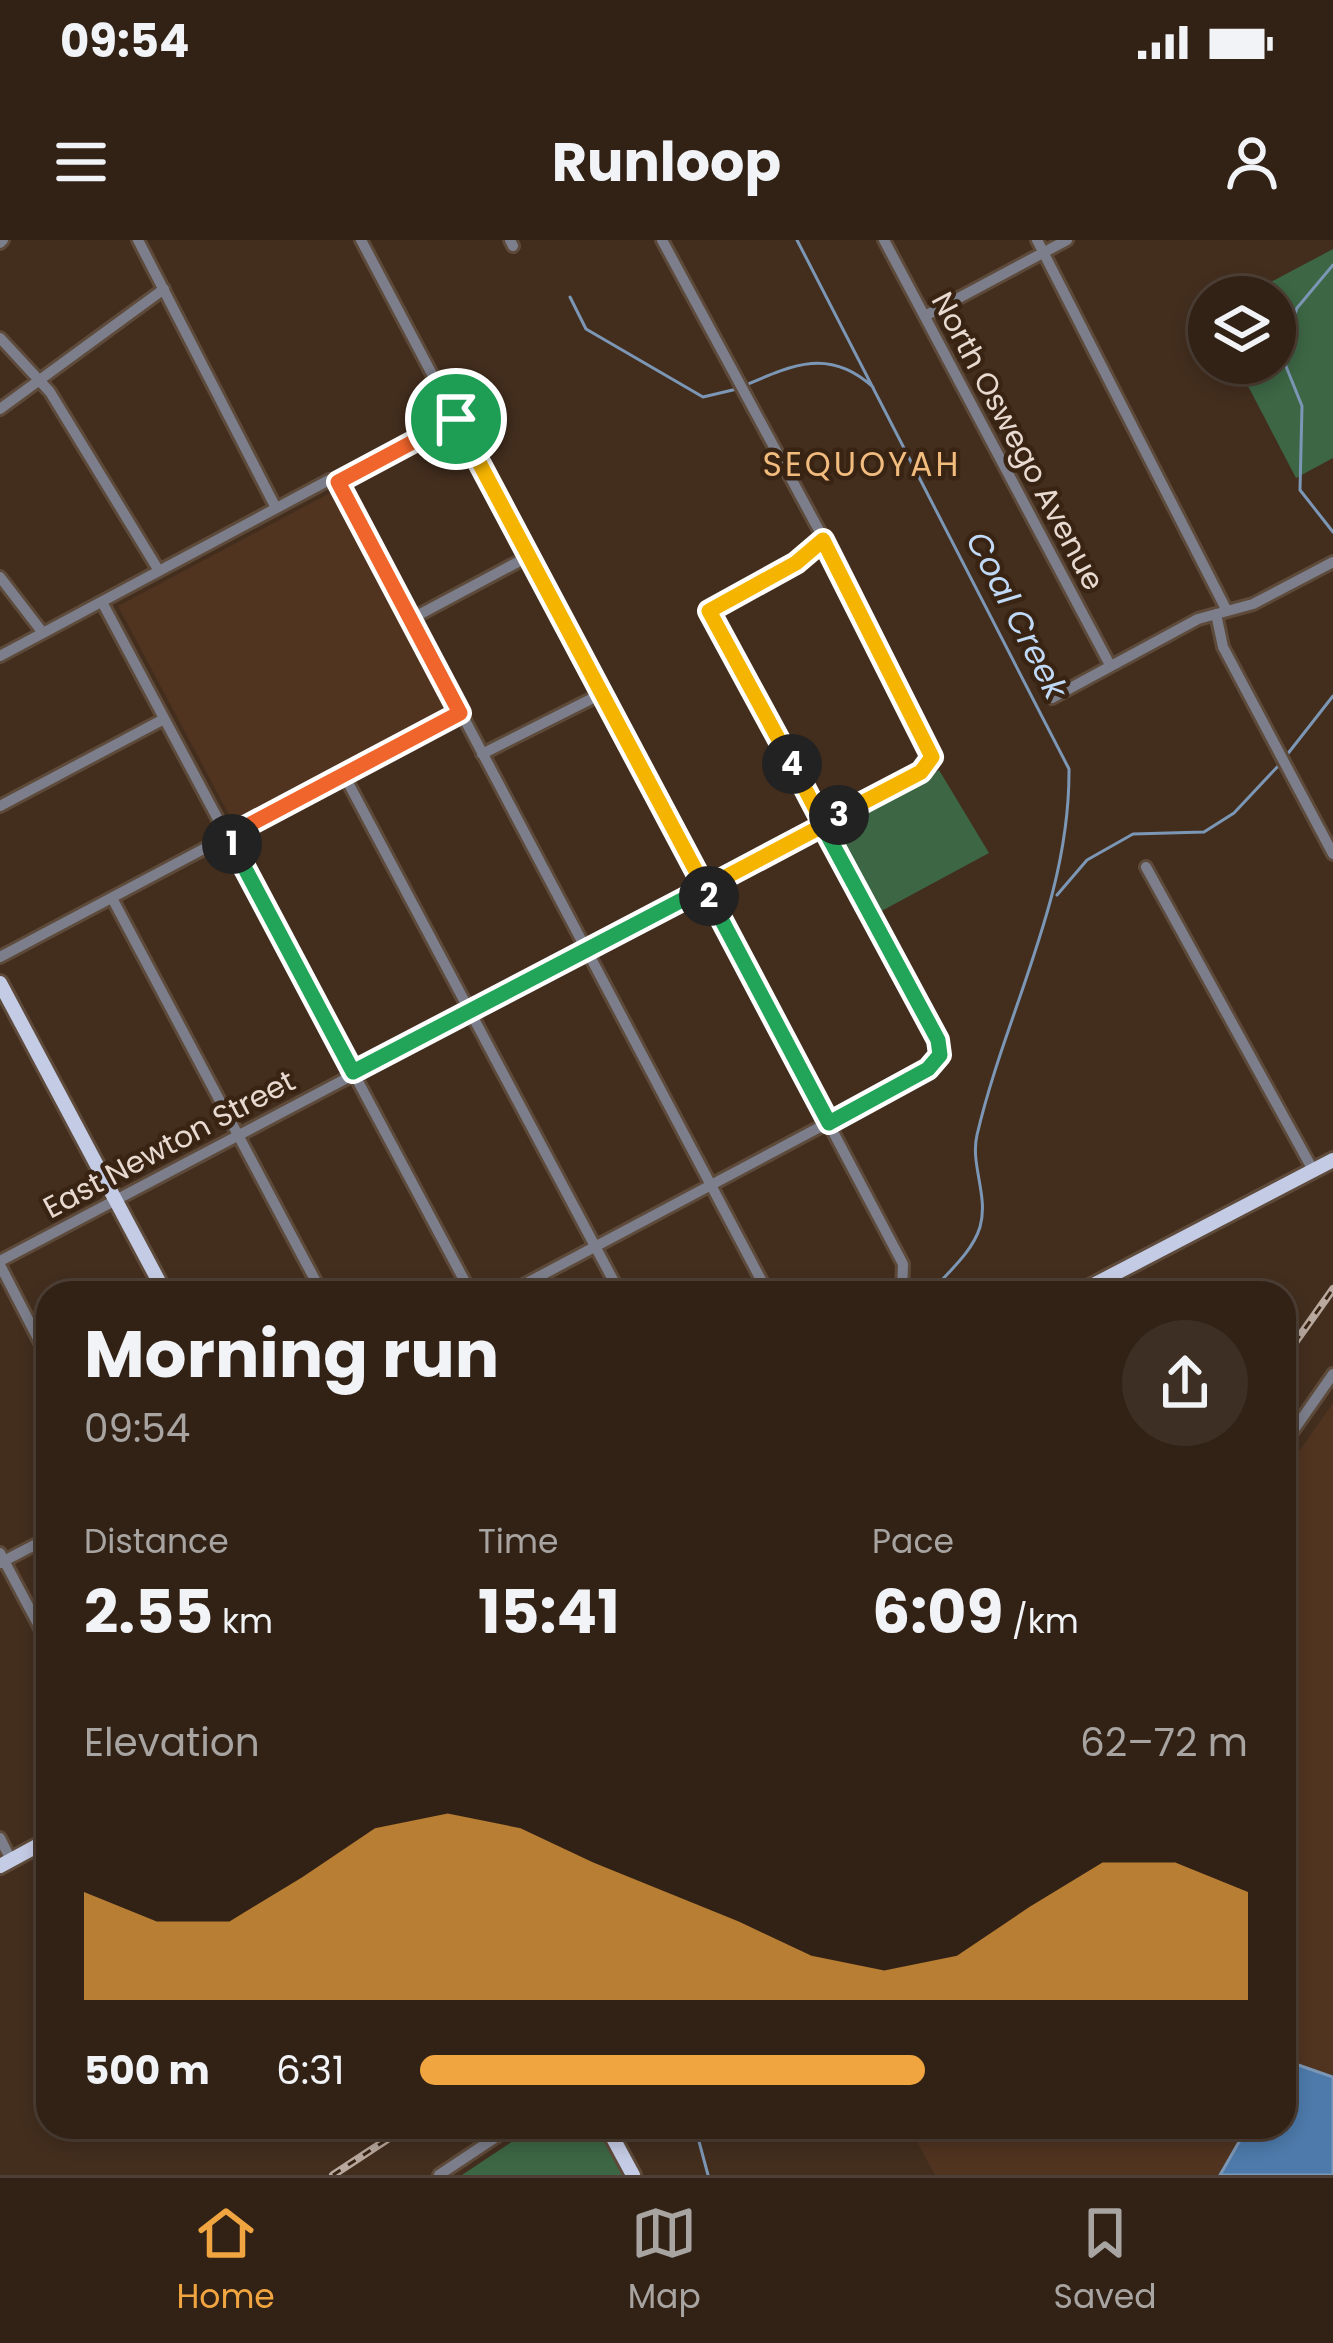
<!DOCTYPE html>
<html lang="en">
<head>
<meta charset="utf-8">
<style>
  :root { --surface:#322216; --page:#3d2f23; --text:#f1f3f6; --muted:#a8a4a1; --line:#4d3f35; --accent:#f1a540 }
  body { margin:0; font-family:Poppins,sans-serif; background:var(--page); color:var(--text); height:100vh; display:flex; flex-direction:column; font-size:45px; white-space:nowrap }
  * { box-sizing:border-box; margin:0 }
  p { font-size:39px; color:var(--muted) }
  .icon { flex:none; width:66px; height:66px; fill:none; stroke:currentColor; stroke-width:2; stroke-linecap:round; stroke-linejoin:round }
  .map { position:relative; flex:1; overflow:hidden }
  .side { position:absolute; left:36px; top:1041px; width:1260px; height:858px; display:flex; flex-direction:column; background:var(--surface); border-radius:36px; box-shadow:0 6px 18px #0003,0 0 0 3px var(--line) }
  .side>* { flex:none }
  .buttons { position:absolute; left:1188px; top:36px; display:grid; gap:24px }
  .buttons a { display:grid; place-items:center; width:108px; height:108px; border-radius:50%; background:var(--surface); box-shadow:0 6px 18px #0003,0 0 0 3px var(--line); font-size:60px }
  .pin { position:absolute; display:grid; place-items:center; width:102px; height:102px; color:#fff; margin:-51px; border:6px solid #fff; border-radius:50%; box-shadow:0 3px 12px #0007 }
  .km { position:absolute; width:60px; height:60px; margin:-30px; border-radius:50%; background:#222; color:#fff; font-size:33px; line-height:60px; text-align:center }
  .round { display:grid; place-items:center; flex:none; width:126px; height:126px; border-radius:63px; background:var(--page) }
  .overview { display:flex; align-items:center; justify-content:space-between; height:204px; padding:0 48px }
  h1 { font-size:66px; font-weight:700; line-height:90px }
  .figures { display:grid; grid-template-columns:repeat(3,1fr); gap:18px; height:204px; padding:12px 48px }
  .figures div { display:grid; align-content:center }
  .figures b { font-size:60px; font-weight:700 }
  .figures small { font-size:33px; font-weight:400 }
  .figures p { font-size:33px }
  .chart { height:336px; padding:24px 48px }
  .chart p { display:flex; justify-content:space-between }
  .chart svg { width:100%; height:216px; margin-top:12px; fill:var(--accent); opacity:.7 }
  ul { padding:0 48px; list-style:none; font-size:39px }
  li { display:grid; grid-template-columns:192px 144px 1fr; align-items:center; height:90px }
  li i { height:30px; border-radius:15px; background:var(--accent) }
  .status { display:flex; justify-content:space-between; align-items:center; height:84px; padding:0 60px; background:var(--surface); direction:ltr }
  .status svg { height:33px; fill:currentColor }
  header { display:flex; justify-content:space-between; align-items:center; height:156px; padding:0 48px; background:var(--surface); font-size:54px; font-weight:700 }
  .dock { display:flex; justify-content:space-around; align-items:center; height:168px; border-top:3px solid var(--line); background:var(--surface); font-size:33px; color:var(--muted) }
  .dock a { display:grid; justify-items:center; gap:6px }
  .dock .on { color:var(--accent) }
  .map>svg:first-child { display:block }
  .built { fill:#503420 }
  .green { fill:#3c6644 }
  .water { fill:#4d7aaa; stroke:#7c97b5; stroke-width:3 }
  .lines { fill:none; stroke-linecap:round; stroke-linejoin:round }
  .stream { stroke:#7c97b5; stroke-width:3 }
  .minor-casing { stroke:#5d4a3a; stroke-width:16 }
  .major-casing { stroke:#5d4a3a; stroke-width:20 }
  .minor { stroke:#7c7f8b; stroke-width:10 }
  .major { stroke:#c4cbe4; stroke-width:14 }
  .rail-casing { stroke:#b8a89d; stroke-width:8 }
  .rail { stroke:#392414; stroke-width:3; stroke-dasharray:9; stroke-linecap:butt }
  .split-1-casing { stroke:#fff; stroke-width:24 }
  .split-2-casing { stroke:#fff; stroke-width:24 }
  .split-3-casing { stroke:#fff; stroke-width:24 }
  .split-4-casing { stroke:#fff; stroke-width:24 }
  .split-5-casing { stroke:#fff; stroke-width:24 }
  .split-1 { stroke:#f0652b; stroke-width:15 }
  .split-2 { stroke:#22a559; stroke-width:15 }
  .split-3 { stroke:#22a559; stroke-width:15 }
  .split-4 { stroke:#f5b400; stroke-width:15 }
  .split-5 { stroke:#f5b400; stroke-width:15 }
  .labels { text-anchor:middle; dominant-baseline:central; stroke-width:9; stroke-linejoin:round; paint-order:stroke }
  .street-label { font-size:30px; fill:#e8dad0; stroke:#392414 }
  .neighbourhood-label { font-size:33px; letter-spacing:3px; fill:#f1bc7e; stroke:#392414 }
  .water-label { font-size:33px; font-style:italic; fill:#c0d9f6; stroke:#392414 }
</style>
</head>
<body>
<div class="status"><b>09:54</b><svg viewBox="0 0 49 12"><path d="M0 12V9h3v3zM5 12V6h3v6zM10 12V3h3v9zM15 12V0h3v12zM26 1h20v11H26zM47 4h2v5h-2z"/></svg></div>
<header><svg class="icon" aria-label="menu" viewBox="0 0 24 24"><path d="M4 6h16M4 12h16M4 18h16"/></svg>Runloop<svg class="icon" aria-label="person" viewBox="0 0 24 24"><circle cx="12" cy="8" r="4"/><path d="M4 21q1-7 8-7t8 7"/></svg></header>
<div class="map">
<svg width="1333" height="1935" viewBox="0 0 1333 1935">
  <rect width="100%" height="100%" fill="#432e1e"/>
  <!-- built -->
  <path class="built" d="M332,252L446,469L233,582L118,366Z
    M1333,1163V1935H935L909,1887H1284V1233Z"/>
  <!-- green -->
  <path class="green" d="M1333,9V218L1296,238L1236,123H1275V57H1243Z
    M939,530L989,613L876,674L832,588Z
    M534,1887H598L624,1935H462Z"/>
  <!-- water -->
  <path class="water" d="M1284,1820L1333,1837V1935H1220L1243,1895L1237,1887H1284Z"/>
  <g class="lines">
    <!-- stream -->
    <path class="stream" d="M797,0L1069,529C1070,660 1006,771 977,895C970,925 989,956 980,987C972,1013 947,1033 930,1053
      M1333,25L1297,68L1281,114L1302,166L1300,250L1333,292
      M570,57L586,89L703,157L737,149
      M746,145C794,124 830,108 873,147
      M1286,516L1333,456
      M1057,655L1087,620L1133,594L1204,592L1234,573L1280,524
      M701,1887L697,1894L708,1935"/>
    <!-- minor casing -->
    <g class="minor-casing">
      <path id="minor" d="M138,0L276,268
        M361,0L903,1024L902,1053
        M510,0L513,6
        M884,0L1110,425
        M1037,0L1227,371
        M0,3L3,0
        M925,76L1067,0
        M0,98L50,152L159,331
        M0,169L164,49
        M339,242L768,1053
        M0,337L43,393
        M102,362L471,1053
        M1216,374L1223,407L1333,614
        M411,379L529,316
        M0,416L329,240L339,242L456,179
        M1052,458L1198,379L1253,364L1333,322
        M482,514L601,454
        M344,535L620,1053
        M0,566L164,479
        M1146,627L1313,930
        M112,658L322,1053
        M0,717L460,473
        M0,1021L816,591L930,523V511L847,342L662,0
        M0,1025L48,1118
        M508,1053L929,829L940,815L938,800L709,371L796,323L823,300
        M1284,1204L1333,1134
        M0,1313L48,1403
        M0,1323L48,1298
        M0,1598L11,1620
        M439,1935L511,1887"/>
    </g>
    <!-- major casing -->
    <g class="major-casing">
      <path id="major" d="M0,743L165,1053
        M1078,1053L1333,920
        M0,1626L48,1600
        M607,1887L633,1935"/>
    </g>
    <!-- minor -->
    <use href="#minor" class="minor"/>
    <!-- major -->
    <use href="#major" class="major"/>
    <!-- rail casing -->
    <g class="rail-casing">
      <path id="rail" d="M1284,1118L1333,1049
        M333,1935L406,1887"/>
    </g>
    <!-- rail -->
    <use href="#rail" class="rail"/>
  </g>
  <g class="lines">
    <!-- split-1 casing -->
    <g class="split-1-casing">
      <path id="split-1" d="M232,604L228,596L460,473L338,242L456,179"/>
    </g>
    <!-- split-2 casing -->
    <g class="split-2-casing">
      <path id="split-2" d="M232,604L353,832L705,648L709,656"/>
    </g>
    <!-- split-3 casing -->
    <g class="split-3-casing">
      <path id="split-3" d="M709,656L829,883L928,829L940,815L938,800L827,594L824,585L839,575"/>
    </g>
    <!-- split-4 casing -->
    <g class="split-4-casing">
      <path id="split-4" d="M792,524L709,371L796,323L823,300L932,517L921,532L839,575"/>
    </g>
    <!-- split-5 casing -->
    <g class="split-5-casing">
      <path id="split-5" d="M456,179L705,648L824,585L792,524"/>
    </g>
    <!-- split-1 -->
    <use href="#split-1" class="split-1"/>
    <!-- split-2 -->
    <use href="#split-2" class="split-2"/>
    <!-- split-3 -->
    <use href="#split-3" class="split-3"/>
    <!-- split-4 -->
    <use href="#split-4" class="split-4"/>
    <!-- split-5 -->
    <use href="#split-5" class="split-5"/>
  </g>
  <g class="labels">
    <!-- street labels -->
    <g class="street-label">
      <text transform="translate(1018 201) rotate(62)">North Oswego Avenue</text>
      <text transform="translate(169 904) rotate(-28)">East Newton Street</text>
    </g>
    <!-- neighbourhood labels -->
    <g class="neighbourhood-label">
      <text x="862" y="224">SEQUOYAH</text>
    </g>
    <!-- water labels -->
    <g class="water-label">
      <text transform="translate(1017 375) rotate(63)">Coal Creek</text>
    </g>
  </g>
</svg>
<div class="buttons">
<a><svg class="icon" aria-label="layers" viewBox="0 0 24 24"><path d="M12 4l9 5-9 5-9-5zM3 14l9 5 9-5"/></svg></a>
</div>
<div class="pin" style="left:456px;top:179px;background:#1e9e55"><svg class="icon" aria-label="arrive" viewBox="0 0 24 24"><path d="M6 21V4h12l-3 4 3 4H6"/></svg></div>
<b class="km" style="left:232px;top:604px">1</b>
<b class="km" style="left:709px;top:656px">2</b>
<b class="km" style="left:839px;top:575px">3</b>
<b class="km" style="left:792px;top:524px">4</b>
<section class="side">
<div class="overview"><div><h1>Morning run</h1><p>09:54</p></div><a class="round"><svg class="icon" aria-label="share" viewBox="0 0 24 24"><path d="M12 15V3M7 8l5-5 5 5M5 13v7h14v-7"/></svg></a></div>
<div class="figures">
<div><p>Distance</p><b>2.55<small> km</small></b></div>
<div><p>Time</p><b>15:41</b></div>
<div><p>Pace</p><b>6:09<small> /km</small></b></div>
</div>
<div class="chart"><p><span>Elevation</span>62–72 m</p>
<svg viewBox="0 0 160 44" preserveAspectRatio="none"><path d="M0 44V22L10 28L20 28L30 19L40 9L50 6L60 9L70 16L80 22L90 28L100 35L110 38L120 35L130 25L140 16L150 16L160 22V44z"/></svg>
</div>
<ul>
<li><b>500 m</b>6:31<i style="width:61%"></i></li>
</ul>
</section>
</div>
<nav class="dock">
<a class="on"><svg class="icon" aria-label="home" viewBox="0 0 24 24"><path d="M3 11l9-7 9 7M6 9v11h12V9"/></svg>Home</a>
<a><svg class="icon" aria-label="map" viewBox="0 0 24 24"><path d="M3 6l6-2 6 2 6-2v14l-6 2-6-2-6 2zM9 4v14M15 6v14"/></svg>Map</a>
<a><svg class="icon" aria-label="saved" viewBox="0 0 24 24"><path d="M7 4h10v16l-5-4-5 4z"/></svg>Saved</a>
</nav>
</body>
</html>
